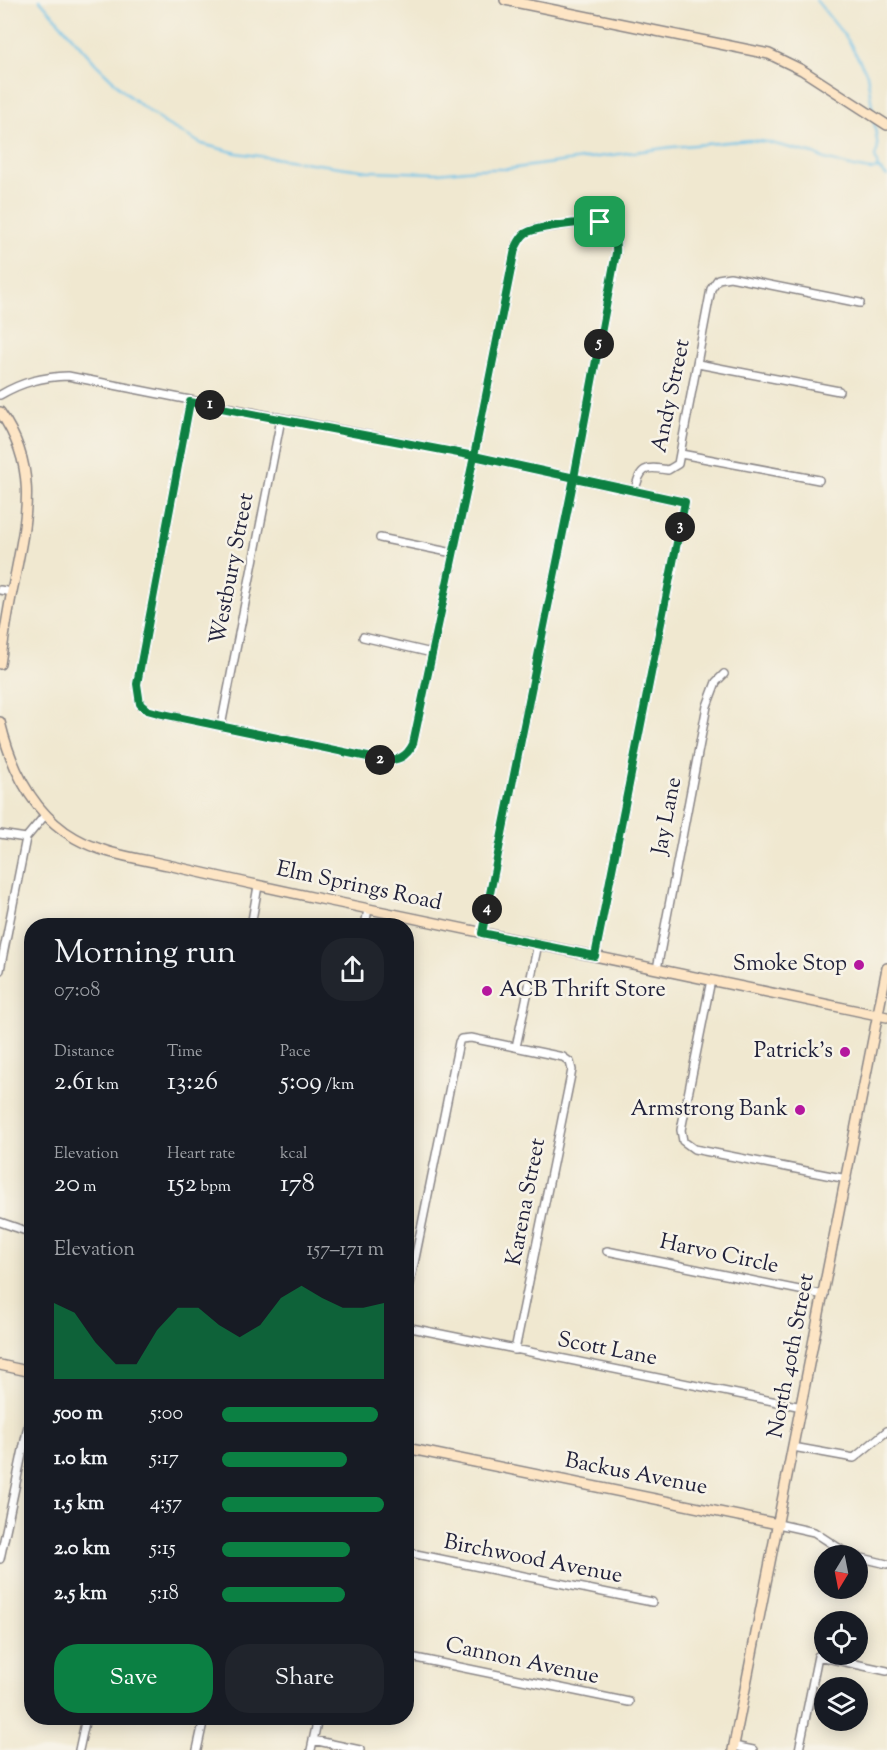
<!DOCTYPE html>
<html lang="en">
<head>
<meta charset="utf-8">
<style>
  :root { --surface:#171b24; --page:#20242c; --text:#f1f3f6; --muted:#9ea1a6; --accent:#0b8043 }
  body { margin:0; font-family:"Sorts Mill Goudy",serif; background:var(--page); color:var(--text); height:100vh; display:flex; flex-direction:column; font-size:22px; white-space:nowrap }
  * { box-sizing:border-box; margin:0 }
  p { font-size:20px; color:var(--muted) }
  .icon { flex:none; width:33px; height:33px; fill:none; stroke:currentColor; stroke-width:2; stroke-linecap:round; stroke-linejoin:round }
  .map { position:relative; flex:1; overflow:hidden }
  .sheet { position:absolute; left:24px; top:918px; width:390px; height:807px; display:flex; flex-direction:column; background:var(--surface); border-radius:24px; box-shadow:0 3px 15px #0003 }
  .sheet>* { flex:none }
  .needle { width:39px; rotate:190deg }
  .tools { position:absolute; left:814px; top:1545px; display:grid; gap:12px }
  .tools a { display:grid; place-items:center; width:54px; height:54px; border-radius:50%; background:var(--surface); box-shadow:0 3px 15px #0003; font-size:30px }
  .pin { position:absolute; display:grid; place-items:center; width:51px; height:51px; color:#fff; margin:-26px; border-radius:12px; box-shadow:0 3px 9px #0006 }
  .km { position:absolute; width:30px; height:30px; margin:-15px; border-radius:50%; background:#222; color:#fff; font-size:16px; line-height:30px; text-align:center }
  .round { display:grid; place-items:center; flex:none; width:63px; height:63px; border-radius:24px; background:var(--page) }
  .summary { display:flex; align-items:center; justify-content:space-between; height:102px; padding:0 30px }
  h1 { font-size:33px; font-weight:600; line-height:45px }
  .figures { display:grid; grid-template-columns:repeat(3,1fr); gap:9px; height:102px; padding:6px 30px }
  .figures div { display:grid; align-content:center }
  .figures b { font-size:26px; font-weight:600 }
  .figures small { font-size:16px; font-weight:400 }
  .figures p { font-size:16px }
  .chart { height:168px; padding:12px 30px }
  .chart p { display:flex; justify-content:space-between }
  .chart svg { width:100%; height:108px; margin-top:6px; fill:var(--accent); opacity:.7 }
  .cta { display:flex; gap:12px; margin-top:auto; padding:12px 30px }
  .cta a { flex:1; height:69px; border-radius:24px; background:var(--accent); color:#fff; font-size:24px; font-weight:600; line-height:69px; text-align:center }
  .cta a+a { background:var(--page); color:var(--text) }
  ul { padding:0 30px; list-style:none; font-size:20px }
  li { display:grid; grid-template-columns:96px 72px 1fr; align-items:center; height:45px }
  li i { height:15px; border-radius:8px; background:var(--accent) }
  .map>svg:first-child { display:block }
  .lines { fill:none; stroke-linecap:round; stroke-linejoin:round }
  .stream { stroke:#6dc1e9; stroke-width:2 }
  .street-casing { stroke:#898586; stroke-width:10 }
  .secondary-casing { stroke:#898586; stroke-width:12 }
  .street { stroke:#fff; stroke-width:7 }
  .secondary { stroke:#fde5c5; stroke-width:9 }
  .route-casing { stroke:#fff; stroke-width:12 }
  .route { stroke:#0b8043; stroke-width:8 }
  .poi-dot { fill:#b5179e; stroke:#f7f3e8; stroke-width:2 }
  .labels { text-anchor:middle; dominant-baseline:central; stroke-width:5; stroke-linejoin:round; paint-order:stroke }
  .street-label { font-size:22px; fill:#22223b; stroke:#f7f3e8 }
  .poi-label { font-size:22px; fill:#22223b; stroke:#f7f3e8; text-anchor:end }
</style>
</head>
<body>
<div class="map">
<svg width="887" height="1750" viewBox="0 0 887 1750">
  <rect width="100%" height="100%" fill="#f7f3e8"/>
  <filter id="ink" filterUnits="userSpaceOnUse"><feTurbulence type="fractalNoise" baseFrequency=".0167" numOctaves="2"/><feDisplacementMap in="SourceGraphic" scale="12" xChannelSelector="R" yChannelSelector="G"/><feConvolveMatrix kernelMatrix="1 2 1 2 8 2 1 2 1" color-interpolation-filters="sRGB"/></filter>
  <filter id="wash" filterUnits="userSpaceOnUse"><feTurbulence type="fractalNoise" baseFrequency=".008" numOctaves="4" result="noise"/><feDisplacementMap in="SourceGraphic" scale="24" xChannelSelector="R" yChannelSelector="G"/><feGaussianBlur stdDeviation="1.35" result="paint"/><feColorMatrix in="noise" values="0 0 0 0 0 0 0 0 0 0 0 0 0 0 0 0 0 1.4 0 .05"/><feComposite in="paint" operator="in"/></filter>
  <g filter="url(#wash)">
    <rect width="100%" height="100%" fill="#f0e8d0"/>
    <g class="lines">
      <!-- stream -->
      <path class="stream" d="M40,0L96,64L130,97L166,124L202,144L237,153L369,171L437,173L477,169H508L672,147L750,140L767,142L814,154L825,159L854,167L870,170L878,168
        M816,0L848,40L867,74L873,113
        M874,121L878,148L875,156L878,168L887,176"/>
    </g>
  </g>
  <g filter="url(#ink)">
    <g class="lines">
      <!-- street casing -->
      <g class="street-casing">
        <path id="street" d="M698,364L839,391
          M0,395C22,382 42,377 68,376L474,456L685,502L595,956
          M190,402L137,684L140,704L147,710L158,713L382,760C397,761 406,758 413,744L474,456L515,249C518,243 520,237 526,233C534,227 548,228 558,226C583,223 620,212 616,253L574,478L482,933
          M681,454L819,480
          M635,491C640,467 645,466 668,470L678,464L711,289L718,279L730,277L860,303
          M380,538L453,553
          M0,590L12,592
          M363,637L432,653
          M221,726L281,419
          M0,834L26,838
          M251,926L258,886
          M365,926L368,909
          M657,969L707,706L716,682L724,674
          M0,970L26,838L46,814
          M711,980L681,1130L683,1141L694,1149L847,1179
          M516,1047L538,944
          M0,1222L32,1233
          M607,1251L824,1295
          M406,1303L459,1042L461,1039L471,1038L563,1057L570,1062L572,1070L515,1350
          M406,1327L802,1407
          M793,1447L854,1458L887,1431
          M778,1524L814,1532L851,1556
          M406,1552L652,1602
          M858,1557L887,1564
          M0,1559L32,1407
          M406,1656L629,1702
          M313,1740L360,1750
          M734,1746L753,1750
          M79,1750L86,1718
          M197,1750L204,1718
          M311,1750L318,1718
          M799,1750L818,1656L887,1671"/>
      </g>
      <!-- secondary casing -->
      <g class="secondary-casing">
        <path id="secondary" d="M505,0L769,54L802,70L887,125
          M0,412C40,469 26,519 14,582C8,609 4,637 0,664
          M0,722C11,767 33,814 75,838C103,854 137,858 168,865C219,877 270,888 321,899C510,938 699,977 887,1017
          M0,1365L32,1372
          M406,1448L778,1524
          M733,1750L887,968"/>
      </g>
      <!-- street -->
      <use href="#street" class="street"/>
      <!-- secondary -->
      <use href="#secondary" class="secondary"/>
    </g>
  </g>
  <g class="lines" filter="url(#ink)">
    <!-- route casing -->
    <g class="route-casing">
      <path id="route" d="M600,222L595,221C580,223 537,226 526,233C521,236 518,243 515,249L474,456L190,402L137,684L140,704L147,710L158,713L382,760C397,761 406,758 413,744L474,456L685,502L595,956L482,933L574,478L616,253C617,239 613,229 600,222"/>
    </g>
    <!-- route -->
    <use href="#route" class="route"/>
  </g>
  <!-- markers -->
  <g class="poi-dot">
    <circle cx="859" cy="965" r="6"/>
    <circle cx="487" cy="991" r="6"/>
    <circle cx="845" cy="1052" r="6"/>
    <circle cx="800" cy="1110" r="6"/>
  </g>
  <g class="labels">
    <!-- street labels -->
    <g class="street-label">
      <text transform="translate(672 396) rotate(-78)">Andy Street</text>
      <text transform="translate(233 569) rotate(-79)">Westbury Street</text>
      <text transform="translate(668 816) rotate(-79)">Jay Lane</text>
      <text transform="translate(359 887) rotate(12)">Elm Springs Road</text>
      <text transform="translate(527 1202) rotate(-79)">Karena Street</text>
      <text transform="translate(719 1255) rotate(12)">Harvo Circle</text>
      <text transform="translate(607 1350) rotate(11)">Scott Lane</text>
      <text transform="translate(792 1356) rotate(-79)">North 40th Street</text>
      <text transform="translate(636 1475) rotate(11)">Backus Avenue</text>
      <text transform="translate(533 1560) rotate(11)">Birchwood Avenue</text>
      <text transform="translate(522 1662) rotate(12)">Cannon Avenue</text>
    </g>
    <!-- poi labels -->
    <g class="poi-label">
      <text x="847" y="965">Smoke Stop</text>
      <text x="499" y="991" text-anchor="start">ACB Thrift Store</text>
      <text x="833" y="1052">Patrick's</text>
      <text x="788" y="1110">Armstrong Bank</text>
    </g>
  </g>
</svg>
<div class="tools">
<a><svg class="needle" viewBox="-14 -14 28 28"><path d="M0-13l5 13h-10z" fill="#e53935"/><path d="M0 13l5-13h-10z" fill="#9ea1a6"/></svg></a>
<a><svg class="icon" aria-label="locate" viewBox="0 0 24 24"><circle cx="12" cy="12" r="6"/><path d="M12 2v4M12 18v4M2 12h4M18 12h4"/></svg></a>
<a><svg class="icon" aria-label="layers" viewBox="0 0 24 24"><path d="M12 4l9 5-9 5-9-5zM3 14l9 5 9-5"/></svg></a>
</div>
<div class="pin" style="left:600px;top:222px;background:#1e9e55"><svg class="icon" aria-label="arrive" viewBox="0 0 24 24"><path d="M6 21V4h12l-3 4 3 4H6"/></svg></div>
<b class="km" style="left:210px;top:405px">1</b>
<b class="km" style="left:380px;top:760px">2</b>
<b class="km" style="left:680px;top:527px">3</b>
<b class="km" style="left:487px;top:909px">4</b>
<b class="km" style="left:599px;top:344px">5</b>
<section class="sheet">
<div class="summary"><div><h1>Morning run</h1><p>07:08</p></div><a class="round"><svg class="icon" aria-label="share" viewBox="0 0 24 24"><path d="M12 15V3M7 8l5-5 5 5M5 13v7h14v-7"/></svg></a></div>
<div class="figures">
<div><p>Distance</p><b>2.61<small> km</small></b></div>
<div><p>Time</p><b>13:26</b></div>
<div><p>Pace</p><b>5:09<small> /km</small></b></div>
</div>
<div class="figures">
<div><p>Elevation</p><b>20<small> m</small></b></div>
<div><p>Heart rate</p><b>152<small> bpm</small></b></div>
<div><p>kcal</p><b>178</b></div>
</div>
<div class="chart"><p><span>Elevation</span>157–171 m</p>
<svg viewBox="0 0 160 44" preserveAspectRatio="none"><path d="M0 44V13L10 17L20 29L30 38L40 38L50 24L60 15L70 15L80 22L90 27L100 22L110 11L120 6L130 11L140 15L150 15L160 13V44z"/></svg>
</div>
<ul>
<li><b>500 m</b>5:00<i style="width:96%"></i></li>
<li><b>1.0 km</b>5:17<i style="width:77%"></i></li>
<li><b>1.5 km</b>4:57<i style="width:100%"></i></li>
<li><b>2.0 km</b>5:15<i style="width:79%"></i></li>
<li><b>2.5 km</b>5:18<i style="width:76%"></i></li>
</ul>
<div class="cta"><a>Save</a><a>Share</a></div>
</section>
</div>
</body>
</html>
